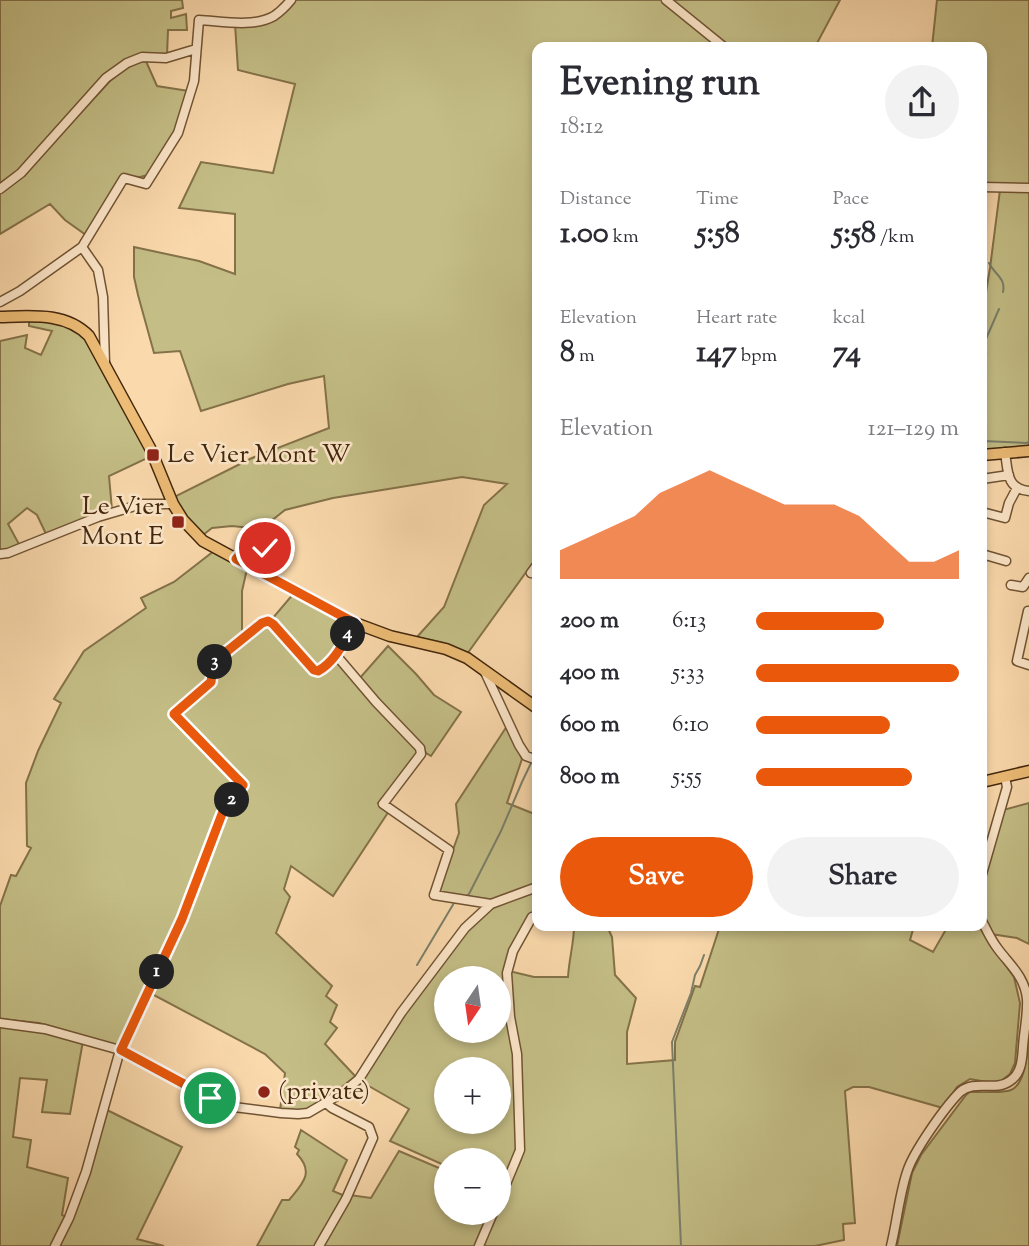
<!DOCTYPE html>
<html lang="en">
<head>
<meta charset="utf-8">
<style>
  :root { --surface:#fff; --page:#f2f2f3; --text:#2b2b33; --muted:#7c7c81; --accent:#ea580c }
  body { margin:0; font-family:"Sorts Mill Goudy",serif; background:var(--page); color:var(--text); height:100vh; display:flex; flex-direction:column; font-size:26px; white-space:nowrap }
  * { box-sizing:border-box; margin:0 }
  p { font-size:23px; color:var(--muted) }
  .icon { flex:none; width:38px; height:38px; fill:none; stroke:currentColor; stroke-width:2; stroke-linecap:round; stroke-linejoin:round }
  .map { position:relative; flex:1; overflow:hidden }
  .drawer { position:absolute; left:532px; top:42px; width:455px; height:889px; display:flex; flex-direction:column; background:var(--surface); border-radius:14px; box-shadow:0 4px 10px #0003 }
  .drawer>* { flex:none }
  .needle { width:46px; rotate:193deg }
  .buttons { position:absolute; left:434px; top:966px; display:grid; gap:14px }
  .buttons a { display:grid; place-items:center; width:77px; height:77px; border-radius:50%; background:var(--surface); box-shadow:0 4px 10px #0003; font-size:35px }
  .pin { position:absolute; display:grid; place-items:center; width:60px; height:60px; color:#fff; margin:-30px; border:4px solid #fff; border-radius:50%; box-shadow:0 2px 7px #0007 }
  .km { position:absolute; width:35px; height:35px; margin:-18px; border-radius:50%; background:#222; color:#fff; font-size:19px; line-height:35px; text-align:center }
  .round { display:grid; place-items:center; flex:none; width:74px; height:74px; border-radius:37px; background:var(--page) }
  .headline { display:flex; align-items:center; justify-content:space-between; height:119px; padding:0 28px }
  h1 { font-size:38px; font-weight:700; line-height:52px }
  .figures { display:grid; grid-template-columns:repeat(3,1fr); gap:10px; height:119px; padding:7px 28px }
  .figures div { display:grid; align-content:center }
  .figures b { font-size:30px; font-weight:700 }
  .figures small { font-size:19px; font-weight:400 }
  .figures p { font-size:19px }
  .chart { height:196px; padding:14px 28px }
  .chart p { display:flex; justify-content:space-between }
  .chart svg { width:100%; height:126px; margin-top:7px; fill:var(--accent); opacity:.7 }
  .button { display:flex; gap:14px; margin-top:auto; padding:14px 28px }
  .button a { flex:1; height:80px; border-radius:42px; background:var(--accent); color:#fff; font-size:28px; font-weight:700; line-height:80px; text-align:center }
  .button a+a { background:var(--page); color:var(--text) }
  ul { padding:0 28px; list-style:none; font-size:23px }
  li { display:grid; grid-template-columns:112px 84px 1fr; align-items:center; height:52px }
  li i { height:18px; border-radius:9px; background:var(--accent) }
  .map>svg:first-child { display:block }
  .green { fill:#c4be86; stroke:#847249; stroke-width:2; fill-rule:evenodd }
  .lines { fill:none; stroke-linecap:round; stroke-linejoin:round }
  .stream { stroke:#7a7f6b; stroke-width:2 }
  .minor-casing { stroke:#715434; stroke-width:11 }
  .major-casing { stroke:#43270c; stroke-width:13 }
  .minor { stroke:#fce6c9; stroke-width:8 }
  .major { stroke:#edbc76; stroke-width:10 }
  .route-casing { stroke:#fff; stroke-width:14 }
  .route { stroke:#ea580c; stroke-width:9 }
  .poi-dot { fill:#8f2418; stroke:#fce6c9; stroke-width:2.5 }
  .labels { text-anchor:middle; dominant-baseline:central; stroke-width:5; stroke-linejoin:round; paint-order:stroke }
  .poi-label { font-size:26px; fill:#43270c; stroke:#fce6c9; text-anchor:start }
</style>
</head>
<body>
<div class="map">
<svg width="1029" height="1246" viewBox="0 0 1029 1246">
  <rect width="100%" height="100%" fill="#fad9ac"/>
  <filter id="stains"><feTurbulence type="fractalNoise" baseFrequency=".00286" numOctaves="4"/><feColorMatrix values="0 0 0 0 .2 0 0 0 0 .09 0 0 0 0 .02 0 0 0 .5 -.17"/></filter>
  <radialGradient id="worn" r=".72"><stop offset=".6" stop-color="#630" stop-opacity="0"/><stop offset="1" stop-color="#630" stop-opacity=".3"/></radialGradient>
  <!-- green -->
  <path class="green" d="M0,0H182L183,8L171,11V18L186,14L187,30H168L167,56L126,60L18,173L0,185Z
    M294,0H661L719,47H537V557L467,654L443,643L417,637L444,607L484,505L507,484L462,477L333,498L285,510L261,529L232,526L212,528L203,535C193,525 176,510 176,496L252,458L329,428L324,376L288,384L201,411L180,351L154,353L138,295L134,277V247L199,261L235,274V214L179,208L201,162L273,173L295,84L238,70L235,24H263L273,21Z
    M670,0H840L815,47H727Z
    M937,0H1029V446L983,451L982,450V367L986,353L982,352V316L990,268L1000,190H982V47H932Z
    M145,59L157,86L189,91L174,133L148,175L140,177L122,176L86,235L65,220L50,204L0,234V191L21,177L110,81L124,69Z
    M29,319L47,320L73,327L85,338L109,384L144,443L152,460L145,459L109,476L112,510L46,534L37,515L27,508L8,524L20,546L0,551V341L27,335L25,348L41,355L52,331L29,326Z
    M214,551L247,569L242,591V637C232,644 215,652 210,664C208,670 210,675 208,681L169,712L240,785L221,812L172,935L120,1047L39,1023L0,1019V906L11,875L16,876L31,848L27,846L26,783L38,751L61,703L54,699L84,651L146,608L141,598L174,582Z
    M294,593L350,625L334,653L317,668L272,619Z
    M270,625L317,675L335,660L418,749L419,755L378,803L389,811L333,896L291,866L284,889L290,897L276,933L332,986L326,996L337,1005L330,1022L337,1028L325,1044L356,1077C343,1088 320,1107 303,1110C296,1112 288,1110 280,1110L285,1073L265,1054L150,993L224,814L248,784L178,714L217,682V664L263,626Z
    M388,646L416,674L434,695L461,712L431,756L426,753L424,748L359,679Z
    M507,726L522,759L507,803L537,815V884L493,900L438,892L459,833L456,804Z
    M1029,803V944L1017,938L991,934L982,914V886L1003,810Z
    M537,890V912L505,974L514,1052L517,1149L501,1190L499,1189V1160H446V1166L390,1141L409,1109L360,1081L400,1018L469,928L494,906ZM446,978H499V1031H446ZM446,1069H499V1122H446Z
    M574,926H607L612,937L615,975L636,998L627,1032V1064L675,1060V1042L695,986L700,987L720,926H914L910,940L933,952L948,926H980L993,948L1014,977L1020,1003L1015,1063L1010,1074L1001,1081L993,1083L970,1079L957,1087L943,1108L869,1087H853L845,1091L855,1223L843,1224L844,1240L815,1246H482L497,1213H499V1208L521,1160L523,1150L511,1018L509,971L534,977H568C569,959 574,943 574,926Z
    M0,1025L32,1029L83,1041L70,1114L42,1112L47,1080L20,1078L13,1137L31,1140L27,1167L68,1178L62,1215L66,1217L53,1246H0Z
    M1029,1037V1246H897L912,1173L921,1155L966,1095L970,1092C979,1092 1004,1093 1011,1090C1026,1084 1027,1051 1029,1037Z
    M105,1109L182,1147L137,1239L164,1246H58Z
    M301,1130L347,1160L333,1191L345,1196L317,1246H257L282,1200H289C302,1184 315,1173 297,1154L299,1150L295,1147Z
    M399,1151L446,1171V1213H491L475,1246H323L350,1195L371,1198Z"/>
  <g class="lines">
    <!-- stream -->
    <path class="stream" d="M989,263C995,275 1006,278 1003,292
      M982,348L999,309
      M982,441L1027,443L1029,441
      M465,897L469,894L501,831L522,782L532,761
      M417,965L454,903L457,901
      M681,1246L672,1042L691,993L695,975L700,966L704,955"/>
    <!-- minor casing -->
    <g class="minor-casing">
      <path id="minor" d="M666,0L724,47
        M982,187L1029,188
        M0,189L21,173L106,78L127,63L142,57L166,58L196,49
        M0,302L20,291L82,247
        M105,364L103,297L98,270L82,247L124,178L146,184L178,133L194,81L199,20C221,21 253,28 274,16C280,12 286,6 291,0
        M1005,452C1008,471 1006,489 1029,491
        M982,479L1009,475
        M982,512L1005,518L1009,503L1017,488
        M0,554L8,553L98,517L142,504H173
        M982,554L1006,561
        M236,559C255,529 264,555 289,553
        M274,567L280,553
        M531,573L537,565
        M1011,585L1023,587L1029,578
        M1028,611L1017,661L1029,665
        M336,655L376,702L420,748L421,754L383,804L449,850L434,895L491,904
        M484,670L519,745L526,756L537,760
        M982,874L1007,787L1005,777
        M0,1023L45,1029L120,1050L226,1106L281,1113L298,1114L308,1113L342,1093L359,1079L401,1013L465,928L491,904L537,887
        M499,1201L520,1150L517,1054L510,1017L507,973L513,951L532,917L537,915
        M55,1246L69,1218L86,1172L120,1050L182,919L222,814L243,785L174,714L211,682L213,667L215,661L262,623L268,621L273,624L315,670L318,671C336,661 345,641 355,623
        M319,1246L346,1199L373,1138L369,1127L332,1108L326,1103
        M479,1246L493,1213
        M891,1246C897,1222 899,1196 907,1172C913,1152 945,1107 960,1092C975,1079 995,1092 1010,1081C1022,1073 1022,1059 1023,1047C1024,1031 1028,1014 1027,999C1025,977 1010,965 998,949C991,940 987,931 982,921"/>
    </g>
    <!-- major casing -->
    <g class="major-casing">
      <path id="major" d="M0,317C31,316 66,312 89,336L150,448L173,504L183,520L203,541L355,623L390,636L446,649L467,658L537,708
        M982,455L1029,451
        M982,782L1029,771"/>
    </g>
    <!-- minor -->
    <use href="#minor" class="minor"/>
    <!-- major -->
    <use href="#major" class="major"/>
  </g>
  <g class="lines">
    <!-- route casing -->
    <g class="route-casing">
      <path id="route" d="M210,1098L121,1050L182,919L222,814L243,785L174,714L211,682L213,667L215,661L262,623L268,621L273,624L314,670L318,671C336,661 344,641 355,623L236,559L248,545L253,544L265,548"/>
    </g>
    <!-- route -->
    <use href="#route" class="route"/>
  </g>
  <!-- markers -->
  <g class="poi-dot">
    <rect x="146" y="448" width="14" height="14" rx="3.5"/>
    <rect x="171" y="515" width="14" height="14" rx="3.5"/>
    <circle cx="264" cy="1092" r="7"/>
  </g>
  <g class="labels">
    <!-- poi labels -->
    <g class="poi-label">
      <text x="167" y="455">Le Vier Mont W</text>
      <text x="164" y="507" text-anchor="end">Le Vier<tspan x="164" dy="30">Mont E</tspan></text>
      <text x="278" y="1092">(private)</text>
    </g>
  </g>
  <rect width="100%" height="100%" filter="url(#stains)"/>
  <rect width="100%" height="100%" fill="url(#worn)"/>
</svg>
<div class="buttons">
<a><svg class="needle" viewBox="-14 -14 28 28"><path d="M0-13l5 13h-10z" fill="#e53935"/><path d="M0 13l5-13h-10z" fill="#7c7c81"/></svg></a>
<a>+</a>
<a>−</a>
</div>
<div class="pin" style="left:210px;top:1098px;background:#1e9e55"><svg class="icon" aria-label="arrive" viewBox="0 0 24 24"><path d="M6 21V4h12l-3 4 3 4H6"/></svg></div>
<div class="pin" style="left:265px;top:548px;background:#d93025"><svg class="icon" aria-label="check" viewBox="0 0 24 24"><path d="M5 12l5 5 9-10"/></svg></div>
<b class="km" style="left:157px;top:972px">1</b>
<b class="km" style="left:232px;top:800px">2</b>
<b class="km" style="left:215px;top:662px">3</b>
<b class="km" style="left:348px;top:634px">4</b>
<section class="drawer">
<div class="headline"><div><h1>Evening run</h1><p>18:12</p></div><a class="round"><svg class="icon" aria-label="share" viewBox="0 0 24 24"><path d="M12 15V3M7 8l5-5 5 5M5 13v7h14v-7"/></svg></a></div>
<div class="figures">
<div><p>Distance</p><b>1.00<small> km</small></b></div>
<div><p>Time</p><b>5:58</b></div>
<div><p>Pace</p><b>5:58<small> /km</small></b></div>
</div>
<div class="figures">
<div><p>Elevation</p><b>8<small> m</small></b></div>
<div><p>Heart rate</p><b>147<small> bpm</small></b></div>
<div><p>kcal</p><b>74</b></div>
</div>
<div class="chart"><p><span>Elevation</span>121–129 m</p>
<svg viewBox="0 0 160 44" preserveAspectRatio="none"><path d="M0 44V34L10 30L20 26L30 22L40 14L50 10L60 6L70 10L80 14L90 18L100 18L110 18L120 22L130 30L140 38L150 38L160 34V44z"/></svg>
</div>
<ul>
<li><b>200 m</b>6:13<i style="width:63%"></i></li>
<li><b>400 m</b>5:33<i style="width:100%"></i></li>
<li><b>600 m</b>6:10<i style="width:66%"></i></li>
<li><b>800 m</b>5:55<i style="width:77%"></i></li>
</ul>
<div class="button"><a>Save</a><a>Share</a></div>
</section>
</div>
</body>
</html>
